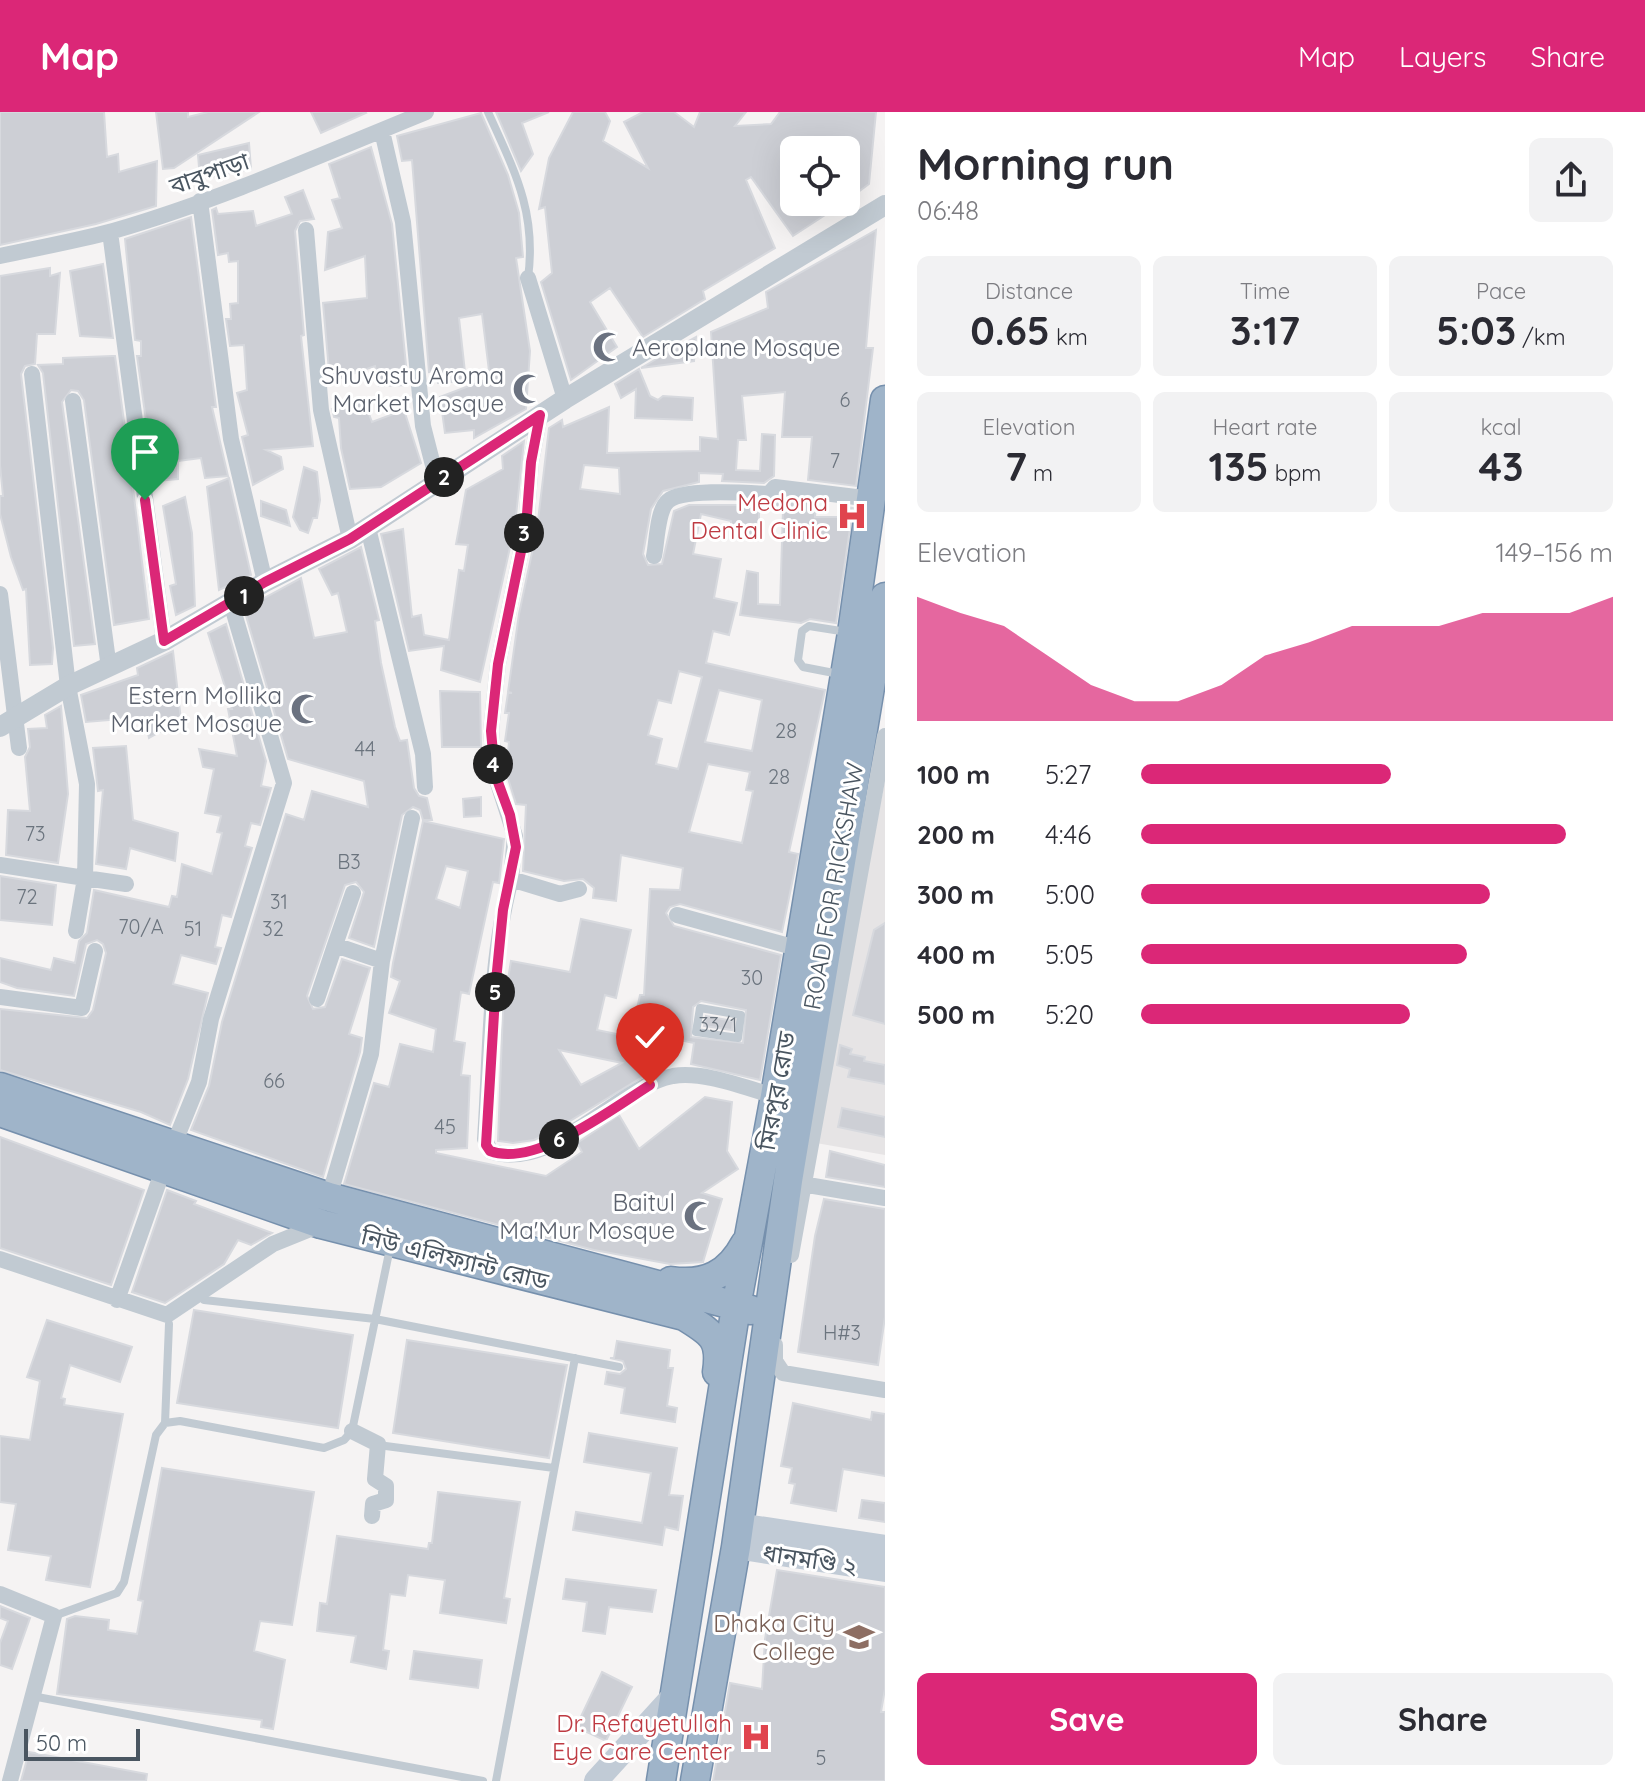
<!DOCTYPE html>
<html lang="en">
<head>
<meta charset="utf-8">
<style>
  :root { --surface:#fff; --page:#f2f2f3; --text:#2b2b33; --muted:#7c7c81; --accent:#db2777 }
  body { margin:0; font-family:Quicksand,"Noto Sans Bengali",sans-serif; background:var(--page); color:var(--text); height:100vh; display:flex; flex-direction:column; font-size:30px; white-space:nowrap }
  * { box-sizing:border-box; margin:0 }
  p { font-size:26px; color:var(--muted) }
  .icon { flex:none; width:44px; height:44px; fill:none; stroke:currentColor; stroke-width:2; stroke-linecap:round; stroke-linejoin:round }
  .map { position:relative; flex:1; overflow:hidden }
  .side { display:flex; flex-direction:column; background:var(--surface); width:760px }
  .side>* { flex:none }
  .buttons { position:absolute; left:780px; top:24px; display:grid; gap:16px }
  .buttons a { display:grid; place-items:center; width:80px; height:80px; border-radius:12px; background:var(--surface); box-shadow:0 8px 32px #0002; font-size:40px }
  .scale { position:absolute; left:24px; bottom:20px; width:116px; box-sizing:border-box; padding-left:8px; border:4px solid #4a5661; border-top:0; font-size:22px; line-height:28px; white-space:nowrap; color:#4a5661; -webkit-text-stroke:6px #fff; paint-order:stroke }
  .pin { position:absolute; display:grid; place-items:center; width:68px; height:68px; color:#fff; margin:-82px -34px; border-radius:50% 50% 50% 0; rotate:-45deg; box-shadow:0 0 8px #0007 }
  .pin .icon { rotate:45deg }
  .km { position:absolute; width:40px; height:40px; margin:-20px; border-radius:50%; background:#222; color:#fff; font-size:22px; line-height:40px; text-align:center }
  .round { display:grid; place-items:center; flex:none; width:84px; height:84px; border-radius:12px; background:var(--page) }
  .headline { display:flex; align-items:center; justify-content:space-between; height:136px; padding:0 32px }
  h1 { font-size:44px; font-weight:700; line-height:60px }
  .stats { display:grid; grid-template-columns:repeat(3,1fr); gap:12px; height:136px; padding:8px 32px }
  .stats div { display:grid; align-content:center; border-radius:12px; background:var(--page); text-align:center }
  .stats b { font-size:40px; font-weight:700 }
  .stats small { font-size:22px; font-weight:400 }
  .stats p { font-size:22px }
  .chart { height:224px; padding:16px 32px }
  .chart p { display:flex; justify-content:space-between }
  .chart svg { width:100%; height:144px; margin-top:8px; fill:var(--accent); opacity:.7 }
  .cta { display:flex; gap:16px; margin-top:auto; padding:16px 32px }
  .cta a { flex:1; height:92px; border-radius:12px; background:var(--accent); color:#fff; font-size:32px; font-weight:700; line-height:92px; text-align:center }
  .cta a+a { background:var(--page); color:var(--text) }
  ul { padding:0 32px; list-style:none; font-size:26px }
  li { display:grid; grid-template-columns:128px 96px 1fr; align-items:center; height:60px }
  li i { height:20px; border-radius:10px; background:var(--accent) }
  header { display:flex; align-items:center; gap:48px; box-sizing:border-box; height:112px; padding:0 40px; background:var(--accent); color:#fff }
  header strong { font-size:38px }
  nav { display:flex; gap:44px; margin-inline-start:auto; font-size:28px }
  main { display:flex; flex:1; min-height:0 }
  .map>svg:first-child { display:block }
  .education { fill:#e6e4e5 }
  .building { fill:#cdcfd5; stroke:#d7d9de; stroke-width:2; fill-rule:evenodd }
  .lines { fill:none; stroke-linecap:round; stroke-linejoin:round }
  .trunk-casing { stroke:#7690ad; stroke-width:31 }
  .service { stroke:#c1cad2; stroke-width:8 }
  .minor { stroke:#c1cad2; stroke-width:16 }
  .tertiary { stroke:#c1cad2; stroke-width:20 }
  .secondary { stroke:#c1cbd6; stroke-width:24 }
  .trunk { stroke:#9fb4c9; stroke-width:28 }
  .route-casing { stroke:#fff; stroke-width:16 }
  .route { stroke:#db2777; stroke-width:10 }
  .labels { text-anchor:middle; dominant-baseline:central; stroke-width:6; stroke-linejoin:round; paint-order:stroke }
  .number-label { font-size:20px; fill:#6b747e }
  .street-label { font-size:24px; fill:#4a5661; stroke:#fff }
  .worship-label { font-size:24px; fill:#5b616d; stroke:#fff; text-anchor:end }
  .health-label { font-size:24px; fill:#be3a42; stroke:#fff; text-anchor:end }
  .education-label { font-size:24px; fill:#785e54; stroke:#fff; text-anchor:end }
</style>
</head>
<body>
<header>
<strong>Map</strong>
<nav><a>Map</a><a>Layers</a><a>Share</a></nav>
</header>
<main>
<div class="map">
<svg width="885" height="1669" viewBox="0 0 885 1669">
  <rect width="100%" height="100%" fill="#f5f3f3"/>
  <!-- education -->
  <path class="education" d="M885,668V1043L816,1031Z"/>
  <!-- building -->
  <path class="building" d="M0,0H104L107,45L118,42L119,60L157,49L156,94L96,112L0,133Z
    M156,0H188V5L208,0H259L174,56L163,57Z
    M311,0H365L366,1L321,21Z
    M496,0H549L522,11L533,42L521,59Z
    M573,0H605L610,9L603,29L648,56L624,10L643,0H674L694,15L700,0H746L735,14L771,12L780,0H876L869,72L846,89V38H794V90H845L793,124L751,65L746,68L775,136L703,179L705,187L643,225L610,176L590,190L617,235L571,268L541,170L552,161L545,95L539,97L549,46Z
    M481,1L508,63L519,101L523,145L516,146L530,239L526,297L474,326V318L445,321L440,285L485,268L483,261L489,259L482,202L459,206L466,269L438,271L436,259L429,260L412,48L402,49L397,24Z
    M249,31L251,57L200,67L198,43Z
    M371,35L392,112L408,273L379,274L375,254L330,270L323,191L367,186L365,144L325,158L328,120L342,116L332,88L340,86L329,52Z
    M303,78L314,107L300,109L295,119L304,223L301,224L313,334L266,338L281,345L283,357L253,373L242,325L248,323L237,281L247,278L244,233L230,234L226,207H231L230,192L238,191V149L229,150L228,141L218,143L212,98L216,96L218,102L253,99L256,114L292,102L285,85Z
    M191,105L216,295H212L228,364L205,366L201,346L178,349V367L157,369L149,330L137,244H141V229L135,228L125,127Z
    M876,118L866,236H873L856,374L808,368L812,325H782L785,280L742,284L746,328H738L736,358L760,359L762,322L775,323L774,364L764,371L722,369L723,362L699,361V370L663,379L651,397L643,442L648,453L662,452L674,399L689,393H769L780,387L816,391L815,405H840L841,394L853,396L836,511L810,507L801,511L740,503L747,459L758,461V492L780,493L783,398H759V427H731V409L701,402L693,442L721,447L714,486L737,491L729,523L713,519L706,551L825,578L789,740L798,742L782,820L680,792L670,795L666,801L674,814L781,843L760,968L691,952L694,931L656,923L667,950L555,1018L534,1028L513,1031L498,1029L503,897L511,849L570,860L581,807L631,818L616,886L605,883L597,918L631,925L640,883H644L650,777L680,778L683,756L621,743L616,789L593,786L594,776L583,767L564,769L523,759L526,693L516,692L506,660L509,630L505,629L509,601H505L508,581H512L508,580L519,502L537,417L549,316L562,308L563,315L609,295L607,341L700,339V325L718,327L711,220L768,196L766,180ZM584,353L619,356L620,382L580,377ZM679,559L702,565L678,657L656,652L662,627L648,623L658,588L671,591ZM719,578L762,588L752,639L705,630ZM708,652L750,660L746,678L753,679L742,731L689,720ZM701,889L746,898L743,931L691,925L693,895ZM559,938L622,951L581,973Z
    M103,152L113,226L80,224L70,159Z
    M50,156V164L60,161L55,222H37L35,252L25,254L21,262L53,536L52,552L30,553L26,477L23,478L11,445L0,402V384H3L0,353V164Z
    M696,225L694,249L641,256L668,240Z
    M112,244H115L127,331L123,332L126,368H132L149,507L114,513L84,288L78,279L71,278L62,290L95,532L74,534L43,261L38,253L63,252V246Z
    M639,257L650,284L658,288L663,284L693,286L692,308L635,306L636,277L621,286L615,272Z
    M363,286L372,310L404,298L421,351L381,375L350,377L341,336L339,306L334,305L332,297Z
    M524,329L515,413L480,570L441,558L444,534L409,539L381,422L403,417L412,505L421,503L424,523L449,528L459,458L464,459L468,433L456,432L466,378L503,357L502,344Z
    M304,355L317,360L320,388L317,406H313L308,421L300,418L293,405Z
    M229,366L251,463L219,478L207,375Z
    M185,385L192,421L195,494L176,503L170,474L176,472L163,394Z
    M261,389L286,398L290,414L261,404Z
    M361,435L379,508L375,509L381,551L395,615L400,629L407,628L414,676L419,684L427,686L432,708H423L420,698L413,695L402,703L374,835L349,826L364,780L356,770L345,773L307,884L313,897L325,895L342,847L370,856L349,922L362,926L360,940L323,1065L191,1018L209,974L222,910L286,702L304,708L312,679L368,695L364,669L288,647L244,497L301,466L314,526L347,520L338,481L332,483L319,457Z
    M226,512L266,649L261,674L271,676L260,713L251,711L245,734L252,736L231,805L222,803L215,835L221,836L216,852L181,843L173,872L208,881L188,967L170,1013L141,1000L0,958V897L87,906L93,898L106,841L103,832L97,828L86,832L74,884L17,876L0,870V846L51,858L54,846L75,851L79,829L87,821L94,778L169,795L172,784L177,785L182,752L212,762L222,721L217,720L221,704L205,701L214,657L203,655L199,637L237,644L228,597H232L208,521Z
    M173,539L181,608L149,626L145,605L86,610L81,583L138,563L137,556Z
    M440,579L480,580L481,635H442Z
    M61,594L68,682L58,751L6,743L8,698L30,699L25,645L30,635L28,617L47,616L45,603Z
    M126,634L133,708L178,721L175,749L130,736L126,757L96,752L103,678L98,679L93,636Z
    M481,685V704L464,705L463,687Z
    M423,709L504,727L499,771L493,770L469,882L461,880L454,929L465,931L461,963L470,964L467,1036L436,1038V1041L546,1064L582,1040L577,1031L619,1003L639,1037L705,985L732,990L727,1039L738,1057L702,1081L722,1087L703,1150L670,1152L594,1138L344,1072L374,971L389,975L400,932L433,940L436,917L389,901L400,869L391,865L393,851ZM446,754L468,759L460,796L436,787Z
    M0,764L56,773L52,813L0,808Z
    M885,811V912L853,903L874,818Z
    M706,904L733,909L732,918L704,914Z
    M840,933L852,937L850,942L865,945L864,949L885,953V972L848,965L850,957L837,953Z
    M842,996L885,1005V1025L838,1015Z
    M0,1025L144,1078L111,1173L0,1136Z
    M830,1039L885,1053V1075L826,1065Z
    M167,1078L196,1089L194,1092L272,1121L251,1133L238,1128L224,1152L165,1191L132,1180Z
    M824,1087L885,1097V1205L878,1253L798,1240L815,1124Z
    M194,1198L353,1223L338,1316L177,1291Z
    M47,1208L132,1235L120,1270L70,1253L61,1286L65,1287L64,1293L123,1302L90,1475L46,1468L51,1444L8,1438L16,1392L0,1390V1324L30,1328L40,1269L27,1265Z
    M407,1228L567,1253L549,1346L393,1321Z
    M617,1229L670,1238L668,1256H673L667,1294L677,1296L675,1310L621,1301L625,1276L605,1272L607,1260L620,1262L626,1257L623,1249L610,1246H614Z
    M793,1291L871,1308L872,1300L885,1302V1364L843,1357L836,1399L791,1391L795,1372L789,1371L792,1356L781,1354Z
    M589,1321L677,1336L669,1383L683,1384L678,1418L665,1415L662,1433L573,1418L576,1400L642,1411L651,1361L584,1350Z
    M162,1356L314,1380L292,1513L260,1509L254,1539L285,1548L273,1617L261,1615L262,1608L57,1582L67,1507L75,1504L109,1508L108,1518L137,1522L143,1489L138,1488Z
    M438,1380L520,1390L504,1486L510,1487L506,1511L440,1501L445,1468L408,1463L405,1484L390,1482L383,1538L389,1539L386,1557L351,1550L356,1524L317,1519L320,1491L327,1492L337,1424L428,1437L429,1431H432Z
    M862,1388L885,1391V1410L859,1406Z
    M777,1458L885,1475V1577L881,1600H885V1669H713L730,1571L762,1577L765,1527Z
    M566,1467L656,1478L652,1500L609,1495L605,1522L583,1519L587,1490L563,1487Z
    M0,1494L30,1506L12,1557L0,1553V1531L8,1509L0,1506Z
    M414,1539L482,1548L478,1576L410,1567Z
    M602,1560L632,1575L606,1629L576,1615Z
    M29,1640L147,1662L146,1669H21Z"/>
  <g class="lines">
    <!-- trunk casing -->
    <g class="trunk-casing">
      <path id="trunk" d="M0,975L329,1085L751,1198
        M0,1000L321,1112L684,1204C712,1221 722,1227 717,1260
        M671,1169C706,1174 729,1162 745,1132
        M661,1669L736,1195L775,984L852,521L885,288
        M695,1669L736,1435L788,1069L885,485"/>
    </g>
    <!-- service -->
    <path class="service" d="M488,0C514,58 537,100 528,166
      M839,562L803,555L798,548L802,519L809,514L847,520
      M700,896L741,903L738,926L696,920Z
      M204,1188L375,1207L619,1255
      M165,1311L169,1212
      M378,1333L554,1356
      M54,1504L117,1481L124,1470L156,1323L165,1311L180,1309L324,1336L344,1328L352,1319L390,1136
      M32,1584L483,1669
      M496,1669L575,1246"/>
    <!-- minor -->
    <path class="minor" d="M382,19L403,110L423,314L437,369
      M200,89L231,327L265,470
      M306,118L321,298L350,427
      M110,120L164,529
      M0,144C37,136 76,129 113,119C220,88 323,42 426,0
      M528,166L565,287
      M73,289L109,556
      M368,416L423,642L425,675
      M654,444C657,431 657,398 668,389C683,376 749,381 769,382L775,375L872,387
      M0,482L19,636
      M0,753L85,766L87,672L68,574L32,262
      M511,767L515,724L495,662L491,619L498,552L526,415L531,350L540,303
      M579,777L560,782L511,767C489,850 491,941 485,1027L490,1039C553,1061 615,975 673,964C705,959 745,976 775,984
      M677,803L800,837
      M76,819L85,766L126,772
      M335,833L353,781
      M0,885L82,896L95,839
      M317,887L335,833L382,849
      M174,1032L199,970L211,907L284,671L231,491
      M796,1071L885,1086
      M329,1085L371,942L382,849L412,706
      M791,1143L885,624
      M0,1147L167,1203L273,1132L320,1113
      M117,1188L164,1055
      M775,1233V1249L783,1261L885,1278
      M352,1319L378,1332L375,1367L386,1374V1388L373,1392L372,1404
      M0,1482L54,1504L10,1669"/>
    <!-- tertiary -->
    <path class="tertiary" d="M0,615L68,574L164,529L265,470L350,427L565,287L885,93"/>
    <!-- secondary -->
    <path class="secondary" d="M739,1413L885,1435
      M736,1435L885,1458
      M596,1669L677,1580"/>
    <!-- trunk -->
    <use href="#trunk" class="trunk"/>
  </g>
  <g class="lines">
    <!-- route casing -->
    <g class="route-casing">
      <path id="route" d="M145,388L164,529L265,470L350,427L540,303L531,350L526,415L498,552L491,619L495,662L510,703L516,735L503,798L496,869L486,1033L490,1039C535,1056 612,997 650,973"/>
    </g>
    <!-- route -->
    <use href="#route" class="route"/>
  </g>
  <!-- icons -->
  <defs>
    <g id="mosque-bare" transform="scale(2.4)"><path d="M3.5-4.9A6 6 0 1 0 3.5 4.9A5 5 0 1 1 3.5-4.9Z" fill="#6b7280" stroke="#fff" stroke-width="2.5" paint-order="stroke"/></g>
    <g id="hospital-bare" transform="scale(2.4)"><path d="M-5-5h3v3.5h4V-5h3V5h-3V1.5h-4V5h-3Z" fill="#e0444e" stroke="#fff" stroke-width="2.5" paint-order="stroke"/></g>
    <g id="university-bare" transform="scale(2.4)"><path d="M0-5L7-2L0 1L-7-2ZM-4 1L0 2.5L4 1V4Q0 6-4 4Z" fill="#8d6e63" stroke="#fff" stroke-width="2.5" paint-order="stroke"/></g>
  </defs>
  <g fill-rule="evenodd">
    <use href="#mosque-bare" x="608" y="235"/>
    <use href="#mosque-bare" x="528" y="277"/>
    <use href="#hospital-bare" x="852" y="404"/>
    <use href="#mosque-bare" x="306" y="597"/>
    <use href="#mosque-bare" x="699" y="1104"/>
    <use href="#university-bare" x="859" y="1525"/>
    <use href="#hospital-bare" x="756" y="1625"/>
  </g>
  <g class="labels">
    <!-- number labels -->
    <g class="number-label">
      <text x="845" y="287">6</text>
      <text x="835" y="348">7</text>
      <text x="786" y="618">28</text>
      <text x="365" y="636">44</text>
      <text x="779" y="664">28</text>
      <text x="35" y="721">73</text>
      <text x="349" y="749">B3</text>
      <text x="27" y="784">72</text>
      <text x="279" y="789">31</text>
      <text x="141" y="814">70/A</text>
      <text x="193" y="816">51</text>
      <text x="273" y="816">32</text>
      <text x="752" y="865">30</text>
      <text x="718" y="912">33/1</text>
      <text x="274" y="968">66</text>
      <text x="445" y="1014">45</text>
      <text x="842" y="1220">H#3</text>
      <text x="821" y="1645">5</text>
    </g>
    <!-- street labels -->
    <g class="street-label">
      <text transform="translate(209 61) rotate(-19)">বাবুপাড়া</text>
      <text transform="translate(833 774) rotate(-80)">ROAD FOR RICKSHAW</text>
      <text transform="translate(776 979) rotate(-80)">মিরপুর রোড</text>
      <text transform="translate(455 1146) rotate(14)">নিউ এলিফ্যান্ট রোড</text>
      <text transform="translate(810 1447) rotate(9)">ধানমণ্ডি ২</text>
    </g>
    <!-- worship labels -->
    <g class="worship-label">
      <text x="632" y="235" text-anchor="start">Aeroplane Mosque</text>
      <text x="504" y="263">Shuvastu Aroma<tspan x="504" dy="28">Market Mosque</tspan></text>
      <text x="282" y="583">Estern Mollika<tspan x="282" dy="28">Market Mosque</tspan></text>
      <text x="675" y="1090">Baitul<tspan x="675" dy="28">Ma'Mur Mosque</tspan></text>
    </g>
    <!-- health labels -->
    <g class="health-label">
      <text x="828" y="390">Medona<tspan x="828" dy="28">Dental Clinic</tspan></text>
      <text x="732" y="1611">Dr. Refayetullah<tspan x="732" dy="28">Eye Care Center</tspan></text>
    </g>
    <!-- education labels -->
    <g class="education-label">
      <text x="835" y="1511">Dhaka City<tspan x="835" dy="28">College</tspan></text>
    </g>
  </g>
</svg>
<div class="buttons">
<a><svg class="icon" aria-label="locate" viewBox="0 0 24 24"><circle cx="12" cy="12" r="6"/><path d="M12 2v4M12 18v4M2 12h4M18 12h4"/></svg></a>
</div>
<div class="scale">50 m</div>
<div class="pin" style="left:145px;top:388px;background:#1e9e55"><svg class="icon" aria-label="arrive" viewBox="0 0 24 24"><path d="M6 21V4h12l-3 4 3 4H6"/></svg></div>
<div class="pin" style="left:650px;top:973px;background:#d93025"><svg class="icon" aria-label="check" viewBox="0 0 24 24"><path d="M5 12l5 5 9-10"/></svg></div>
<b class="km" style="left:244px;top:484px">1</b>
<b class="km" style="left:444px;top:365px">2</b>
<b class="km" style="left:524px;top:421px">3</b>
<b class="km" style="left:493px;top:652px">4</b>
<b class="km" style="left:495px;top:880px">5</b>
<b class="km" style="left:559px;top:1027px">6</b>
</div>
<section class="side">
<div class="headline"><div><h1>Morning run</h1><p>06:48</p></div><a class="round"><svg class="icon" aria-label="share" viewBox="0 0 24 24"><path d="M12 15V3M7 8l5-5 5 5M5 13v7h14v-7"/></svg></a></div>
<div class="stats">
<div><p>Distance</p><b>0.65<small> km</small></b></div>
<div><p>Time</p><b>3:17</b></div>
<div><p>Pace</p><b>5:03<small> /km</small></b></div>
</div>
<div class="stats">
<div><p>Elevation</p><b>7<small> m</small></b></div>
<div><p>Heart rate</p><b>135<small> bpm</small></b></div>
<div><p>kcal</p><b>43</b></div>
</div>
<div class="chart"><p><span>Elevation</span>149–156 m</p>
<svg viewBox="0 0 160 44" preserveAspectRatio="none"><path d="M0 44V6L10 11L20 15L30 24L40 33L50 38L60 38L70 33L80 24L90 20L100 15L110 15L120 15L130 11L140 11L150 11L160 6V44z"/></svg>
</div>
<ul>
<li><b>100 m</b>5:27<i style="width:53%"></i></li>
<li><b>200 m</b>4:46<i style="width:90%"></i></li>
<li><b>300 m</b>5:00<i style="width:74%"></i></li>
<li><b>400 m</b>5:05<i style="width:69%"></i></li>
<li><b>500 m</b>5:20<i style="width:57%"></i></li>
</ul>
<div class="cta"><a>Save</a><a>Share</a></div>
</section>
</main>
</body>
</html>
